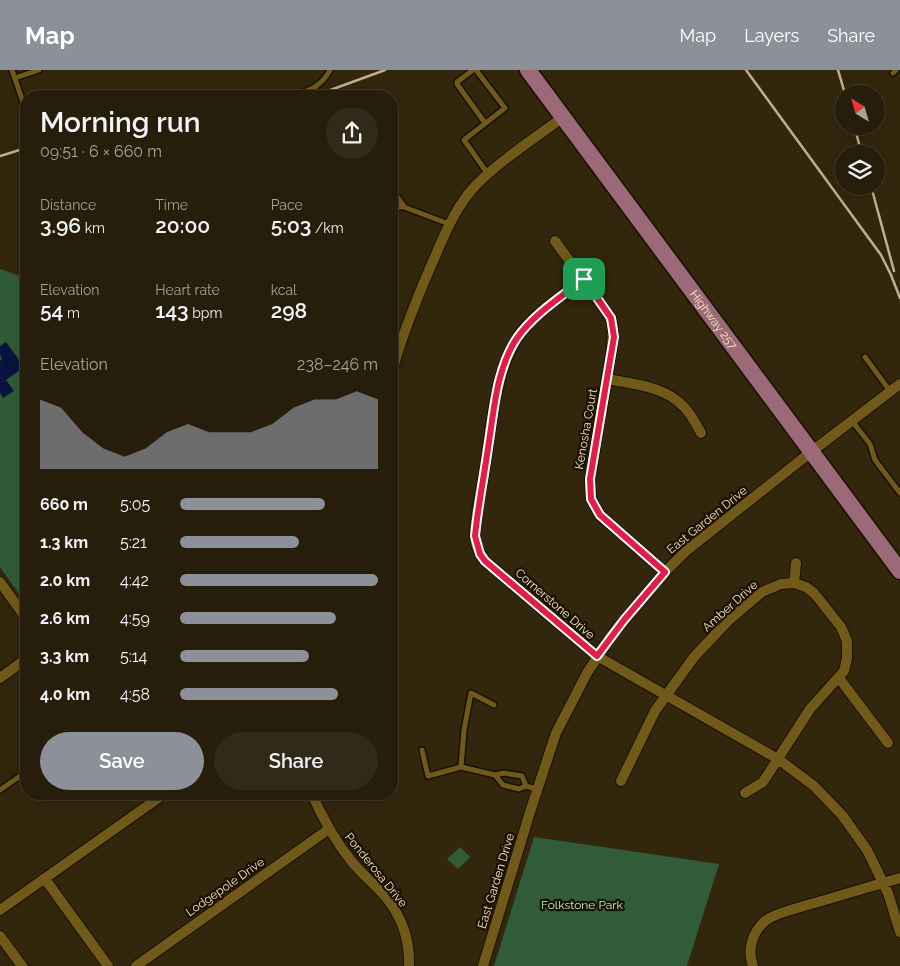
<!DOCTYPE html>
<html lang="en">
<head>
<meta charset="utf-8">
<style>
  :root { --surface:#261d0a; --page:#322a18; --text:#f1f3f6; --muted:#a4a29c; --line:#423b2b; --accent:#8c9099 }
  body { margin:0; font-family:Raleway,sans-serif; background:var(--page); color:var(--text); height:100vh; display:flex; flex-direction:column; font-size:19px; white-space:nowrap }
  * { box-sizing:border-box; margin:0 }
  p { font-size:16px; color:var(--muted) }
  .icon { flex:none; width:28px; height:28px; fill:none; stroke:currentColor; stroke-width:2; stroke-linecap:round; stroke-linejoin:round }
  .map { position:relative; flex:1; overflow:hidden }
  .details { position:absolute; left:20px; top:20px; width:378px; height:710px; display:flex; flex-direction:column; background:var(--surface); border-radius:20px; box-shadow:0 5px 20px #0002,0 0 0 1px var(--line) }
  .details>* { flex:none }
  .needle { width:32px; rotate:323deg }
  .controls { position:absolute; left:835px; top:15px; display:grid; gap:10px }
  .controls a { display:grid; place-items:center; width:50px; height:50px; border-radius:50%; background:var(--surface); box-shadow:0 5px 20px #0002,0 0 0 1px var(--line); font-size:25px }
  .pin { position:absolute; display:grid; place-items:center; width:42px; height:42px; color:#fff; margin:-21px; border-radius:10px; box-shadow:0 2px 8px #0006 }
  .round { display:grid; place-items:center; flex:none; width:52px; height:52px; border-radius:26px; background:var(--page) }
  .headline { display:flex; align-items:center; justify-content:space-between; height:85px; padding:0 20px }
  h1 { font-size:28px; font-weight:600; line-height:38px }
  .metrics { display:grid; grid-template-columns:repeat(3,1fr); gap:8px; height:85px; padding:5px 20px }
  .metrics div { display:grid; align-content:center }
  .metrics b { font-size:21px; font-weight:600 }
  .metrics small { font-size:14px; font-weight:400 }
  .metrics p { font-size:14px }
  .chart { height:140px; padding:10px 20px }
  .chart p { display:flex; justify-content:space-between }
  .chart svg { width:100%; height:90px; margin-top:5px; fill:var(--accent); opacity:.7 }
  .cta { display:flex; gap:10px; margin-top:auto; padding:10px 20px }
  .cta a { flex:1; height:58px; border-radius:30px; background:var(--accent); color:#fff; font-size:20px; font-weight:600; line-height:58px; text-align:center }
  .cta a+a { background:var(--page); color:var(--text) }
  ul { padding:0 20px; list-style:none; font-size:16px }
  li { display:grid; grid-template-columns:80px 60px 1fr; align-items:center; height:38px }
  li i { height:12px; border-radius:6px; background:var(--accent) }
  header { display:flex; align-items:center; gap:30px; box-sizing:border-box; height:70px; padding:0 25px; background:var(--accent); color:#fff }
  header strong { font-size:24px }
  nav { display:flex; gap:28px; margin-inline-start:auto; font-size:18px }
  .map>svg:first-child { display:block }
  .green { fill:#305c37 }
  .water { fill:#091440 }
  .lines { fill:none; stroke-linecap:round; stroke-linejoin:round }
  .lane-casing { stroke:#191000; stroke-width:8 }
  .street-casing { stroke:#191000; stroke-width:12 }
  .primary-casing { stroke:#191000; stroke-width:19 }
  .lane { stroke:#715a19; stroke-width:5 }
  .street { stroke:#715a19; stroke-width:10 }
  .primary { stroke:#9c6978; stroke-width:16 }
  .rail { stroke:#bfb08d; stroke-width:2.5 }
  .route-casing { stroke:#fff; stroke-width:10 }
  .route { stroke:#e11d48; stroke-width:6 }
  .labels { text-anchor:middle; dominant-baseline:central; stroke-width:4.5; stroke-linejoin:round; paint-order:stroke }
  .street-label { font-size:12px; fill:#fae9c2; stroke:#191000 }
  .park-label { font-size:12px; fill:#adf8b6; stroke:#191000 }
</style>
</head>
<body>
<header>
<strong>Map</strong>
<nav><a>Map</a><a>Layers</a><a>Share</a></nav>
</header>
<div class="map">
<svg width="900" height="896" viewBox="0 0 900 896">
  <rect width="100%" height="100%" fill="#32270d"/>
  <!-- green -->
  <path class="green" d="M0,199L26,208V534L0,497Z
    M534,767L719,794L687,896H494Z
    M460,777L470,787L458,799L447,789Z"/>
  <!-- water -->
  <path class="water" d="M6,272L24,297L6,310L14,321L3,328L0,323V291L2,289L0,285V276Z"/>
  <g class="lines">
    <!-- lane casing -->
    <g class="lane-casing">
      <path id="lane" d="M12,0L26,41
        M473,0L457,12V14L485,53
        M476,0L505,38L464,70L488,104
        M893,3L896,0
        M15,8L39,0
        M294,26C310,20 322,16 330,0
        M391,118L404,136
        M391,141L395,137H404L449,154
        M865,287L890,321
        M852,351L870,374L875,390L900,423
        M494,635L471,623L464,660L461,697L495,705
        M422,680L428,706L461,697
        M526,716L522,706L504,703L495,705L503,715L519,719L526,716L537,719
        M0,720L26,702"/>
    </g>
    <!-- street casing -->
    <g class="street-casing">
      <path id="street" d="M555,171L611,248L613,258L612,278L590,409L591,429L600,445L665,502
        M583,209C561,227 531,245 516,270C494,305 491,362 484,403C481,424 475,446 475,467C475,476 480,484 485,491L597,586L778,689L814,716L842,745L867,780L888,823L900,862
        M391,305C401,268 415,233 430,198C443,169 454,138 476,115C502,89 534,69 563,47
        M607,309C633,314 665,316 684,337C691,344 696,354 701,363
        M0,512L26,548
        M794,513L796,493
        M0,608L26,589
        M839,608L888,673
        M621,711L655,641L694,587L728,551L762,522L781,514L794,513L806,517L814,523L841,557L847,571V589L844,601L810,639L763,712L745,723
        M312,724C323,749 335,771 352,792C362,804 374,814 384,825C401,845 410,870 409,896
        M45,809L108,896
        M0,840L164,724
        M0,866L22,896
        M136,896L329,759
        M483,896L530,742L556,663L587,603L611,566L665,502L686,481L811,382L900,314
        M753,896C747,880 752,863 765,851C775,843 792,840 804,836C836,827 868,817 900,808"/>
    </g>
    <!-- primary casing -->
    <g class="primary-casing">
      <g id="primary">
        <path id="s1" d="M528,0L900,501"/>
      </g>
    </g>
    <!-- lane -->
    <use href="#lane" class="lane"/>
    <!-- street -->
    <use href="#street" class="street"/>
    <!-- primary -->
    <use href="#primary" class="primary"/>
    <!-- rail -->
    <path class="rail" d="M746,0L881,185L891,205L900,228
      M838,0L845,24
      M314,26L385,0
      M854,56L862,84
      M0,86L26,78
      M871,116L894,201"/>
  </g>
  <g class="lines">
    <!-- route casing -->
    <g class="route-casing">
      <path id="route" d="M584,209L611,248L614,267L590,409L591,429L600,445L665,502L624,550L597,586L485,491L480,484L475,466C478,436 484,407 488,378C494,342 496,299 517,268C534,244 561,227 584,209Z"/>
    </g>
    <!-- route -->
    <use href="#route" class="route"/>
  </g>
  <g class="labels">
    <!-- street labels -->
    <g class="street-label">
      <text stroke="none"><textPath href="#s1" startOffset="311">Highway 257</textPath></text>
      <text transform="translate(586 359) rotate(-80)">Kenosha Court</text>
      <text transform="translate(707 450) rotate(-39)">East Garden Drive</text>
      <text transform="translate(555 534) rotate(41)">Cornerstone Drive</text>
      <text transform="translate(730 536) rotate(-42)">Amber Drive</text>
      <text transform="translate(376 800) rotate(51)">Ponderosa Drive</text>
      <text transform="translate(496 811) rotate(-73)">East Garden Drive</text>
      <text transform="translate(225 817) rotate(-35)">Lodgepole Drive</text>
    </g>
    <!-- park labels -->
    <g class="park-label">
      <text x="582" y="835">Folkstone Park</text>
    </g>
  </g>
</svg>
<div class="controls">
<a><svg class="needle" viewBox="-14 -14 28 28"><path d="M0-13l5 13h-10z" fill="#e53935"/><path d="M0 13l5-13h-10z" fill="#a4a29c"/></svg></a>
<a><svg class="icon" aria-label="layers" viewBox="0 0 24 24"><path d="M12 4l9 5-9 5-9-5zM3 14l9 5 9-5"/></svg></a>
</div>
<div class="pin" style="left:584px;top:209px;background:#1e9e55"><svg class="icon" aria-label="arrive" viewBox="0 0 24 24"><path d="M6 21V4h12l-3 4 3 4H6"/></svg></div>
<section class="details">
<div class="headline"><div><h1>Morning run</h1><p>09:51 · 6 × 660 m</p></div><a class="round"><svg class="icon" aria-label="share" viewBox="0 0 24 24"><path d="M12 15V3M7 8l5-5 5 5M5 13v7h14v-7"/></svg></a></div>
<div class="metrics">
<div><p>Distance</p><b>3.96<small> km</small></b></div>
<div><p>Time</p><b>20:00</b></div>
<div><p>Pace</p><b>5:03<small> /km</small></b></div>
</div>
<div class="metrics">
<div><p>Elevation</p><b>54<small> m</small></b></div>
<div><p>Heart rate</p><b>143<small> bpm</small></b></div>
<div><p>kcal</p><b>298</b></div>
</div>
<div class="chart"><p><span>Elevation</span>238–246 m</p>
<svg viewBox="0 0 160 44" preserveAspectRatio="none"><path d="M0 44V10L10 14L20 26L30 34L40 38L50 34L60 26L70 22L80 26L90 26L100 26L110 22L120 14L130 10L140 10L150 6L160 10V44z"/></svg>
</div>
<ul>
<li><b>660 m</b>5:05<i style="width:73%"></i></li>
<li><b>1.3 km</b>5:21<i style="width:60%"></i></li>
<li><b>2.0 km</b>4:42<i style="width:100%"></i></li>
<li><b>2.6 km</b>4:59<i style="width:79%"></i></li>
<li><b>3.3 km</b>5:14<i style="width:65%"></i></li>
<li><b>4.0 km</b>4:58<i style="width:80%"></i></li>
</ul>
<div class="cta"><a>Save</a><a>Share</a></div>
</section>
</div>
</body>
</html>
